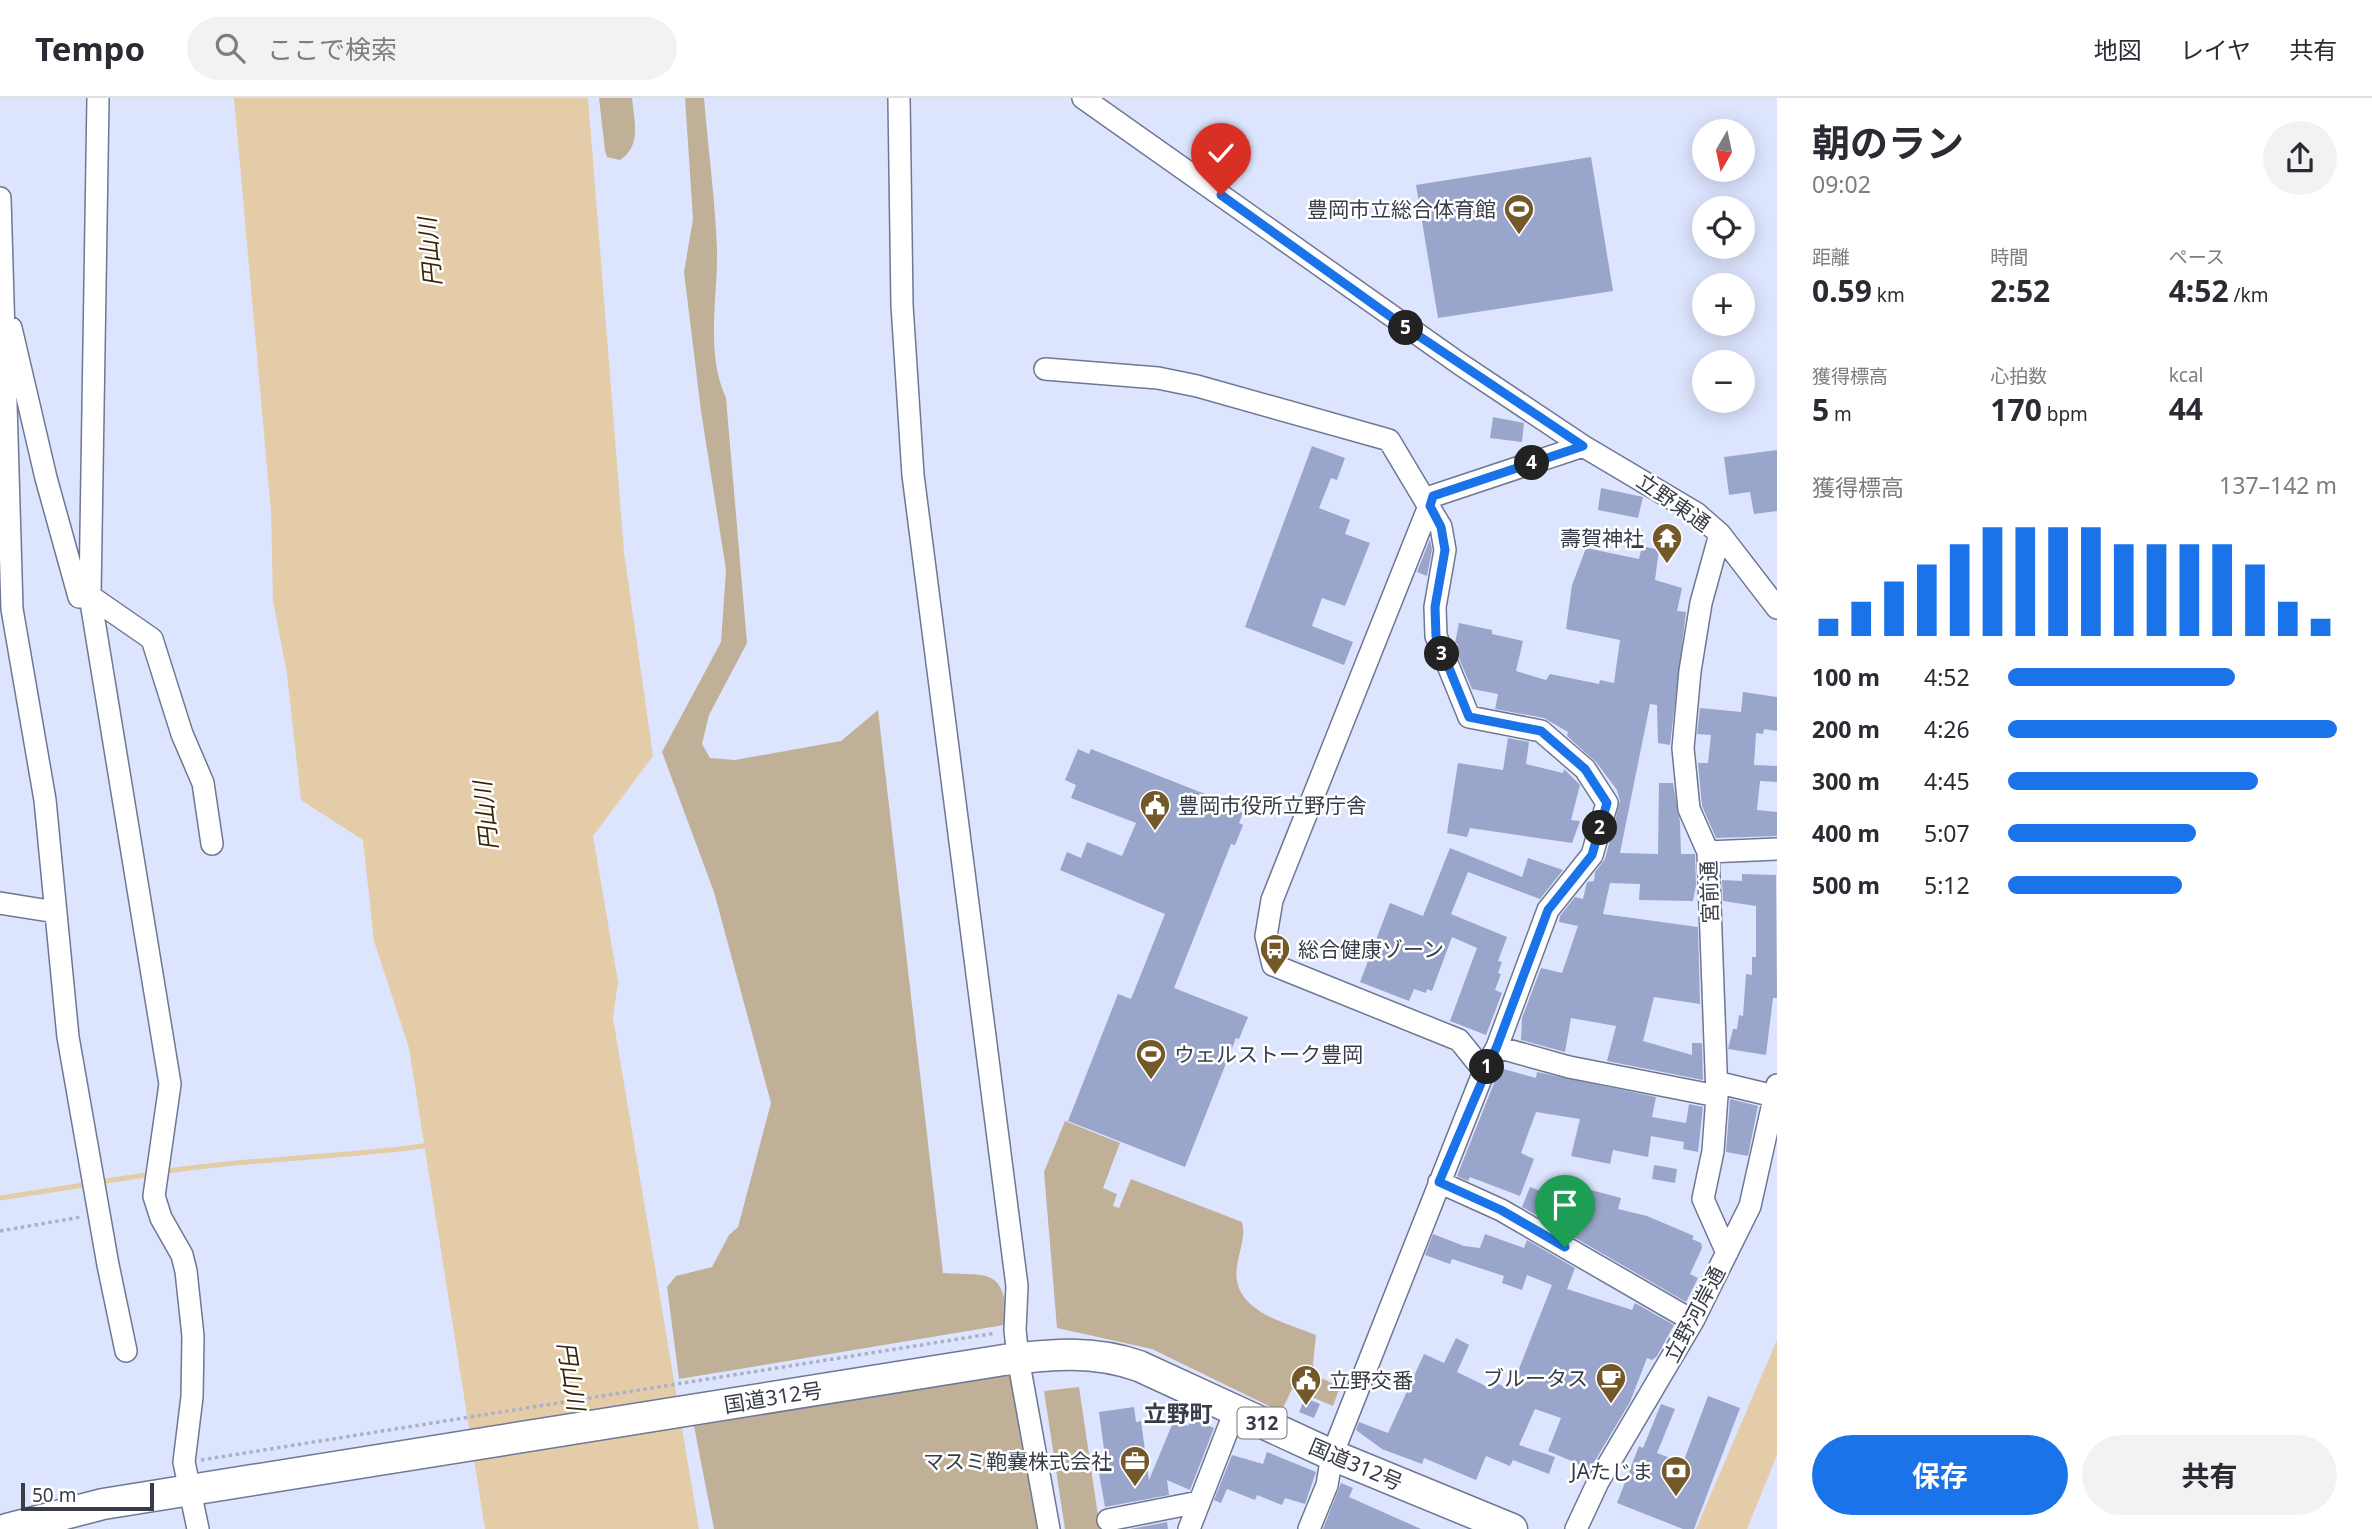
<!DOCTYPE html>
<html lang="ja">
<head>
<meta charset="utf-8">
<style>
  :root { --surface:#fff; --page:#f2f2f3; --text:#2b2b33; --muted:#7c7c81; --line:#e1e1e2; --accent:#1a73e8 }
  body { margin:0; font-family:"Noto Sans","Noto Sans JP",sans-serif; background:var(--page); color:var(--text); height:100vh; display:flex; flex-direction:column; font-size:26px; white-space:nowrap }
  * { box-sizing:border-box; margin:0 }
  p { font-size:23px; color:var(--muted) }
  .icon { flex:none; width:38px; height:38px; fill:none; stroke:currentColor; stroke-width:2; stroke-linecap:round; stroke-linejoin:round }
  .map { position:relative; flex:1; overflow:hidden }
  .sheet { display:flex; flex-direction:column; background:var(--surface); width:595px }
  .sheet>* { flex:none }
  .needle { width:46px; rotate:189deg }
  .fabs { position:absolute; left:1692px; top:21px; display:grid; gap:14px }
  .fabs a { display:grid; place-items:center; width:63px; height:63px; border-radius:50%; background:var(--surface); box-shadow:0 4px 18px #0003; font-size:35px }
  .scale { position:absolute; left:21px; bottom:18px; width:133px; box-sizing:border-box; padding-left:7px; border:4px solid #383c48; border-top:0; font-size:19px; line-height:24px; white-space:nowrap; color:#383c48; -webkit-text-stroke:5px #fff; paint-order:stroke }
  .pin { position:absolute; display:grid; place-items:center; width:60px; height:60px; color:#fff; margin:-72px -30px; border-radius:50% 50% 50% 0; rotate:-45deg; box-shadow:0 0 7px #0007 }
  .pin .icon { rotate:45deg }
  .km { position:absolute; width:35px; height:35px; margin:-18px; border-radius:50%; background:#222; color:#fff; font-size:19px; line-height:35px; text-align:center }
  .round { display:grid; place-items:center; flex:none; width:74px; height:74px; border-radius:37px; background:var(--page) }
  .head { display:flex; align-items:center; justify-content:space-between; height:119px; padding:0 35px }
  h1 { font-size:38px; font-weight:700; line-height:52px }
  .metrics { display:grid; grid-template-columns:repeat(3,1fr); gap:10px; height:119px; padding:7px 35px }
  .metrics div { display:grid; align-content:center }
  .metrics b { font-size:30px; font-weight:700 }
  .metrics small { font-size:19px; font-weight:400 }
  .metrics p { font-size:19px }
  .chart { height:196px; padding:14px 35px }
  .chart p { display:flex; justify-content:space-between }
  .chart svg { width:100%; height:126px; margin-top:7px; stroke:var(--accent); stroke-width:6 }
  .primary-button { display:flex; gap:14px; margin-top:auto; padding:14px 35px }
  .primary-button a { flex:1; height:80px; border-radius:42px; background:var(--accent); color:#fff; font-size:28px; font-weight:700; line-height:80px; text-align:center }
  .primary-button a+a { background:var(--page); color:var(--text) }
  ul { padding:0 35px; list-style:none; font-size:23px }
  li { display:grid; grid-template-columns:112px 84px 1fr; align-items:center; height:52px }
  li i { height:18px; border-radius:9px; background:var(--accent) }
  header { display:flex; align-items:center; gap:42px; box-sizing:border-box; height:98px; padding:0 35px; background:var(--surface); border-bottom:2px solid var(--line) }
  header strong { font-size:33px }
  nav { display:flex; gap:38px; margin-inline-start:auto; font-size:24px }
  .search { width:490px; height:63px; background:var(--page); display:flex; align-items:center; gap:18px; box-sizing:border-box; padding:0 24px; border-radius:38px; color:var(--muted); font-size:26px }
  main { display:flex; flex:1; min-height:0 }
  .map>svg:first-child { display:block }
  .green { fill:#c0b098 }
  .water { fill:#e3cca7 }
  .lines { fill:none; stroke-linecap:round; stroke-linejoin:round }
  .stream { stroke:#e3cca7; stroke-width:5 }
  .building { fill:#99a5ca }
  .minor-casing { stroke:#6e7793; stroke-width:24 }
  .highway-casing { stroke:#6e7793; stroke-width:33 }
  .path { stroke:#abb2c7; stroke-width:3.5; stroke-dasharray:3.5 3.5; stroke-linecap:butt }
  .minor { stroke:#fff; stroke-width:21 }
  .highway { stroke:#fff; stroke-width:30 }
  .route-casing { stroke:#fff; stroke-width:14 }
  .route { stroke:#1a73e8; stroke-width:9 }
  .labels { text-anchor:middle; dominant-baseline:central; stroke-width:5; stroke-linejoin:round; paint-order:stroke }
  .shield { fill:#fff; stroke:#74767f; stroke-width:2 }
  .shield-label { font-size:19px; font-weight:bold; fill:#383c48 }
  .poi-label { font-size:21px; fill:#383c48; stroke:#fff; text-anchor:end }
  .street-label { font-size:21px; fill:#383c48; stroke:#fff }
  .water-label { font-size:23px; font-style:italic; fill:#362607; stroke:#fff }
  .neighbourhood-label { font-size:23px; font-weight:bold; fill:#383c48; stroke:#fff }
</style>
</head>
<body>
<header>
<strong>Tempo</strong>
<div class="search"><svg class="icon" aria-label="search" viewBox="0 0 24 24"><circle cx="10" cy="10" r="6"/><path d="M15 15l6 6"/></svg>ここで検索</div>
<nav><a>地図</a><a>レイヤ</a><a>共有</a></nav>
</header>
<main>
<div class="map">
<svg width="1777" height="1431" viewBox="0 0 1777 1431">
  <rect width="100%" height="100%" fill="#dde5fe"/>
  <!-- green -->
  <path class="green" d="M599,0H632C634,22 642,48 620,62L607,59L605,53Z
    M685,0H704C708,50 715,101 717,151C718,200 705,254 726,300L747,545L709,617L702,646L710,660L735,662L841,643L878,612L943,1175C995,1178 1000,1170 1010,1226L679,1281L667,1189L676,1178L712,1169L729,1137L738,1129L771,1005L714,794L662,654L721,544L726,472L701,313L684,174L693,121Z
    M1065,1023L1120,1045L1103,1090L1117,1096L1113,1108L1119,1110L1131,1081L1242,1124C1246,1138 1239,1154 1237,1168C1230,1212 1283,1224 1316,1237L1313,1266L1319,1279L1340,1289L1333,1308L1292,1291L1281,1314L1152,1251L1057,1230L1044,1074Z
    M1011,1275L1037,1431H714L694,1328Z
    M1079,1289L1100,1431H1065L1044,1293Z"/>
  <!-- water -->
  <path class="water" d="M234,0H588L624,454L653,658L593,738L618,884L613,920L699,1431H485L409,950L374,843L363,742L301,702L287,576L273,503L271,414Z
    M1777,1242V1357L1747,1431H1696Z"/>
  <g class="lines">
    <!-- stream -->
    <path class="stream" d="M162,1074C250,1060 341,1060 430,1047
      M100,1084L152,1076
      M0,1100L90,1086"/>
  </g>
  <!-- building -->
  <path class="building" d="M1591,59L1613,193L1438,220L1416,87Z
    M1493,319L1524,325L1522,344L1490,340Z
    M1312,348L1345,360L1337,382L1331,380L1319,410L1350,422L1345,436L1370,445L1345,508L1322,500L1312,528L1353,544L1344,567L1245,529Z
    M1777,352V413L1754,416L1750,394L1729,397L1724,359Z
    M1601,390L1643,399L1638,420L1598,412Z
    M1430,441L1432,452L1427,478L1417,474Z
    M1642,448L1659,452L1655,482L1682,490L1677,513L1686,514L1670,647L1658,645L1657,607L1650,606L1620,755L1658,756L1659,685H1673L1680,724L1681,756H1695L1696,787L1693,803L1639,802L1640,786L1610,785L1603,816L1698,829L1700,906L1654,899L1643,943L1692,957V945H1702L1703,982L1607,963L1616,928L1571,920L1565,954L1521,942L1522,920L1541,870L1562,875L1578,828L1559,824L1560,818L1575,799L1583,801L1587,784L1594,783L1595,774L1605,761L1620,703L1617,692L1596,664L1567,638L1568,634L1544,620L1495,611L1498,596L1472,591L1456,553L1458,546L1455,545L1459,525L1492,532V536L1523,543L1516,573L1546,582L1550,576L1599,586L1600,582L1614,585L1620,542L1566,531L1572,487L1586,450L1639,461Z
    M1743,594L1777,599V633L1764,631L1763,636L1756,635L1754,667L1777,668V684L1760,683L1757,712L1777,714V738L1716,740L1702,708L1698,665H1708L1711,637L1697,636L1700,610L1741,614Z
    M1508,640L1529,644L1526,666L1563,675L1564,671L1580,687L1571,722L1580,723L1572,745L1470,730L1467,739L1447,735L1458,665L1503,672Z
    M1078,651L1089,656L1091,651L1238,709L1237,713L1243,715L1239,725L1243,727L1235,747L1231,746L1174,890L1248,919L1239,941L1236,940L1185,1069L1068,1023L1118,896L1131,901L1165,816L1060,772L1067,754L1081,760L1087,744L1122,758L1136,725L1071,700L1076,687L1065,682Z
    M1450,750L1522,779L1528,760L1563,772L1540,801L1468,774L1451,816L1507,839L1498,863L1502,864L1498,875L1501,876L1495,892L1502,895L1486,937L1450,923L1477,850L1452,839L1432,893L1427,891L1426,895L1414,891L1409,903L1360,884L1390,805L1423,818Z
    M1742,776L1776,777L1777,900H1773L1766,957L1728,951L1733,931H1737L1739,917L1743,918L1746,876L1752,877V859H1756V808L1723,803L1722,782L1742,783Z
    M1500,970L1536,980L1537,974L1656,999L1652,1019L1686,1025L1689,1006L1703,1009L1698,1054L1683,1051L1684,1044L1651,1038L1648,1059L1613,1052L1610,1066L1571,1058L1580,1021L1536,1014L1521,1055L1534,1061L1520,1098L1470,1079L1468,1083L1457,1078Z
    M1730,1001L1758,1008L1748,1058L1726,1054Z
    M1654,1067L1677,1071L1675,1085L1652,1081Z
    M1530,1089L1554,1098L1547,1115L1582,1123L1591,1092L1621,1100L1618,1111L1647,1118L1694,1138L1692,1141L1701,1145L1702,1150L1690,1176L1698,1180L1686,1204L1522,1109Z
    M1433,1136L1464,1148L1480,1150L1485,1136L1524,1150L1527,1142L1575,1170L1567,1191L1632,1212L1635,1205L1674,1227L1657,1258L1652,1262L1647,1260L1630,1304L1590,1371L1548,1353L1561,1320L1535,1311L1519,1347L1555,1359L1549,1376L1513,1362L1510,1368L1486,1358L1476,1382L1424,1360L1422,1366L1382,1351L1356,1332L1359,1324L1388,1335L1424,1256L1444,1265L1456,1240L1469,1247L1457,1274L1492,1291L1493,1284L1511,1291L1552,1187L1527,1177L1522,1192L1502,1185L1504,1178L1452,1161L1450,1166L1425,1157Z
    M1708,1298L1740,1310L1694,1431H1683L1617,1405L1639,1348L1643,1350L1661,1306L1675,1311L1657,1355L1683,1365Z
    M1305,1300L1320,1306L1314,1320L1299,1314Z
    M1134,1309L1136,1324L1141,1323L1149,1382L1174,1322L1188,1328L1191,1321L1214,1330L1190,1392L1167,1382L1169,1397L1105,1409L1099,1375L1107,1374L1099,1314Z
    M1267,1354L1316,1374L1305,1406L1285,1400L1282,1407L1257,1397L1255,1402L1227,1391L1221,1405L1214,1402L1232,1357L1263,1366Z
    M1341,1385L1353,1390L1349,1399L1421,1431H1323Z
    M1167,1424L1168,1431H1130Z"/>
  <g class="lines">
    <!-- minor casing -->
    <g class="minor-casing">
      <path id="minor" d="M98,0L90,498L170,986L154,1098L161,1120L182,1157L186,1173L193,1238L192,1299L184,1364L198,1431
        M899,0L902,207L913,377L1017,1188L1015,1232L1018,1260L1049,1431
        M1083,0L1460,266L1583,348L1696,415L1720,436L1777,510
        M0,100L12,511L45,702L68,939L108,1167L126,1253
        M11,230L46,380L79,499L90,498L152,541L182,636L203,685L212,746
        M1045,271L1158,280L1197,288L1389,342L1441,429L1445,452L1435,509L1436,538L1469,619L1541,633L1585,671L1607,705L1592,757L1548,812L1497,949L1484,973
        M1720,436L1701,505L1690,573L1683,650L1689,711L1708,754L1717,998L1713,1053L1703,1101L1727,1155
        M1708,754L1777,751
        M0,805L56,814
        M1497,949L1569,969L1717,998L1720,985L1774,998
        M1439,1084L1501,1112L1693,1223
        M1108,1422L1199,1404
        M1189,1431L1235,1313
        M1309,1431L1327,1387L1332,1357L1484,973L1459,942L1273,867L1266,838L1272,802L1433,398L1583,348
        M1576,1431L1598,1384L1693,1223L1750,1108L1777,987"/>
    </g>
    <!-- highway casing -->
    <g class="highway-casing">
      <path id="highway" d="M7,1431L103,1406L1004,1262C1052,1256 1093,1252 1139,1268L1332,1357L1512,1431"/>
    </g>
    <!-- path -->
    <path class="path" d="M0,1133L81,1119
      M201,1362L996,1235"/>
    <!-- minor -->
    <use href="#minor" class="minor"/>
    <!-- highway -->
    <use href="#highway" class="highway"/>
  </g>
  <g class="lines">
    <!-- route casing -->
    <g class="route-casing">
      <path id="route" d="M1221,97L1401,226L1583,348L1433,398L1430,408L1441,429L1445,452L1435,509L1436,538L1469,619L1541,633L1585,671L1607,705L1592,757L1548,812L1497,948L1439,1084L1501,1112L1565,1149"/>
    </g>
    <!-- route -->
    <use href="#route" class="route"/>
  </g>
  <!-- icons -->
  <defs>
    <g id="stadium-pin" transform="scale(1.575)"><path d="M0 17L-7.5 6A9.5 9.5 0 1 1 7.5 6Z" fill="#73582a" stroke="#fff"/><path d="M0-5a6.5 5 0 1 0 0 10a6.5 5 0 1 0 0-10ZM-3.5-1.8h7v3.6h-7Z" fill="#fff"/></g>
    <g id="temple-pin" transform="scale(1.575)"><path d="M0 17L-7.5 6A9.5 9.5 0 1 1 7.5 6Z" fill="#73582a" stroke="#fff"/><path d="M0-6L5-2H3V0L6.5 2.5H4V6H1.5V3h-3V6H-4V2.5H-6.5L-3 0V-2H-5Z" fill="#fff"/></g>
    <g id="civic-pin" transform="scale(1.575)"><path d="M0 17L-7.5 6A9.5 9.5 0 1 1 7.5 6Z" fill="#73582a" stroke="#fff"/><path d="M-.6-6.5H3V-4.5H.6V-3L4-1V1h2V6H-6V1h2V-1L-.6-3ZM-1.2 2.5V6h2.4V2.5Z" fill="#fff"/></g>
    <g id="bus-pin" transform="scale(1.575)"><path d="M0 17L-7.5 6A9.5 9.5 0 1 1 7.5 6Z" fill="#73582a" stroke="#fff"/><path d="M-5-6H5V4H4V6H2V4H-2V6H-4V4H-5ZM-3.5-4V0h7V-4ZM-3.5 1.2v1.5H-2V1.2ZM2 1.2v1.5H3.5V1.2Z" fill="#fff"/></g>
    <g id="cafe-pin" transform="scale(1.575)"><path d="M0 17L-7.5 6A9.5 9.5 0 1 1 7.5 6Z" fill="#73582a" stroke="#fff"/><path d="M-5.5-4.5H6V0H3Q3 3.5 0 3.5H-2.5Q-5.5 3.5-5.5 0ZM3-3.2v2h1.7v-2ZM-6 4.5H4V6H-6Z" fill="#fff"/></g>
    <g id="office-pin" transform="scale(1.575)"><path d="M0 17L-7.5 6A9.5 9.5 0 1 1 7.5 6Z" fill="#73582a" stroke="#fff"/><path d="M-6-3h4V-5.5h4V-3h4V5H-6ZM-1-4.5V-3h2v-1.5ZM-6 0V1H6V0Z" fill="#fff"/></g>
    <g id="bank-pin" transform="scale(1.575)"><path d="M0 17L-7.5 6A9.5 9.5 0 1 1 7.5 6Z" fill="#73582a" stroke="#fff"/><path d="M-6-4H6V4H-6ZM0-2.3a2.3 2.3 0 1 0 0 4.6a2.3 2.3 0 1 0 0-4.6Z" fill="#fff"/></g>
  </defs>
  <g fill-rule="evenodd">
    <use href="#stadium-pin" x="1519" y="111"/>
    <use href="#temple-pin" x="1667" y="440"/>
    <use href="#civic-pin" x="1155" y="707"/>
    <use href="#bus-pin" x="1275" y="851"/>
    <use href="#stadium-pin" x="1151" y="956"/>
    <use href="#cafe-pin" x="1611" y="1280"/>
    <use href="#civic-pin" x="1306" y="1282"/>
    <use href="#office-pin" x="1135" y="1363"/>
    <use href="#bank-pin" x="1676" y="1373"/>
  </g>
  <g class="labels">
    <!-- shield labels -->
    <rect class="shield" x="1237.5" y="1309.5" width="49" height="31" rx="5"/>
    <g class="shield-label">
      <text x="1262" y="1325">312</text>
    </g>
    <!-- poi labels -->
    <g class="poi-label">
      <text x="1496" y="111">豊岡市立総合体育館</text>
      <text x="1644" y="440">壽賀神社</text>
      <text x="1178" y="707" text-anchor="start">豊岡市役所立野庁舎</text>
      <text x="1298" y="851" text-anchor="start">総合健康ゾーン</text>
      <text x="1174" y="956" text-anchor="start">ウェルストーク豊岡</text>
      <text x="1588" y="1280">ブルータス</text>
      <text x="1329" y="1282" text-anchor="start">立野交番</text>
      <text x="1112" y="1363">マスミ鞄嚢株式会社</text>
      <text x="1653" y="1373">JAたじま</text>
    </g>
    <!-- street labels -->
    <g class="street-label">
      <text transform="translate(1674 404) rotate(35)">立野東通</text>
      <text transform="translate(1709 794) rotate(-92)">宮前通</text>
      <text transform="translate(1694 1216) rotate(-62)">立野河岸通</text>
      <text transform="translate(773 1299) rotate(-9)">国道312号</text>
      <text transform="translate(1356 1366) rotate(23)">国道312号</text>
    </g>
    <!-- water labels -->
    <g class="water-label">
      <text transform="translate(429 154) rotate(-95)">円山川</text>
      <text transform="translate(485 718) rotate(-96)">円山川</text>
      <text transform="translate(572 1278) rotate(81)">円山川</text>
    </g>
    <!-- neighbourhood labels -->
    <g class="neighbourhood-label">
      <text x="1178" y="1315">立野町</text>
    </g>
  </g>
</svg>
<div class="fabs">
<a><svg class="needle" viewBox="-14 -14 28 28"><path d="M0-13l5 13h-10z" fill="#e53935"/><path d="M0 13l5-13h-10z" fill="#7c7c81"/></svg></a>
<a><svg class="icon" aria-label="locate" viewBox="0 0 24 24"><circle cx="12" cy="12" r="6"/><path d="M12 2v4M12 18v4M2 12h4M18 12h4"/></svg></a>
<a>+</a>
<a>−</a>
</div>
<div class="scale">50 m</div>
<div class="pin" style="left:1565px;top:1149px;background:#1e9e55"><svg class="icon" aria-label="arrive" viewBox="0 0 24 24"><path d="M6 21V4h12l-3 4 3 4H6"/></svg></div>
<div class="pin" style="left:1221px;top:97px;background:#d93025"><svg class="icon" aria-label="check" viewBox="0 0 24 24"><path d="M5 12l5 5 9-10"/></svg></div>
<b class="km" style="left:1487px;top:969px">1</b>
<b class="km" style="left:1600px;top:730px">2</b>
<b class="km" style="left:1442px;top:556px">3</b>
<b class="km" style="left:1532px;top:365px">4</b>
<b class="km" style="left:1406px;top:230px">5</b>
</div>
<section class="sheet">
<div class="head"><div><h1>朝のラン</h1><p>09:02</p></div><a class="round"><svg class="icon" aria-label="share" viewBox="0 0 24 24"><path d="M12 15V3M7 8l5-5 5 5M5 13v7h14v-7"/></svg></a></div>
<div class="metrics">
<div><p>距離</p><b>0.59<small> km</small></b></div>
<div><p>時間</p><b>2:52</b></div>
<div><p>ペース</p><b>4:52<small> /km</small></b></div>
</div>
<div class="metrics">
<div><p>獲得標高</p><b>5<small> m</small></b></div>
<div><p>心拍数</p><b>170<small> bpm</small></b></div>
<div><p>kcal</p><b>44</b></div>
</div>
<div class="chart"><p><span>獲得標高</span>137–142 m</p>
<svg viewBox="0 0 160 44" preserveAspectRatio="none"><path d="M5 44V38M15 44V32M25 44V25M35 44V19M45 44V12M55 44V6M65 44V6M75 44V6M85 44V6M95 44V12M105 44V12M115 44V12M125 44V12M135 44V19M145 44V32M155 44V38"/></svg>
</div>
<ul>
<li><b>100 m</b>4:52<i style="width:69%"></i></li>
<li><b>200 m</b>4:26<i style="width:100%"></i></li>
<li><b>300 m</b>4:45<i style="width:76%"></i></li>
<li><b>400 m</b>5:07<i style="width:57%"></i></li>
<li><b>500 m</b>5:12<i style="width:53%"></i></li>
</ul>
<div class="primary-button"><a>保存</a><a>共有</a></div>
</section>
</main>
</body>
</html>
